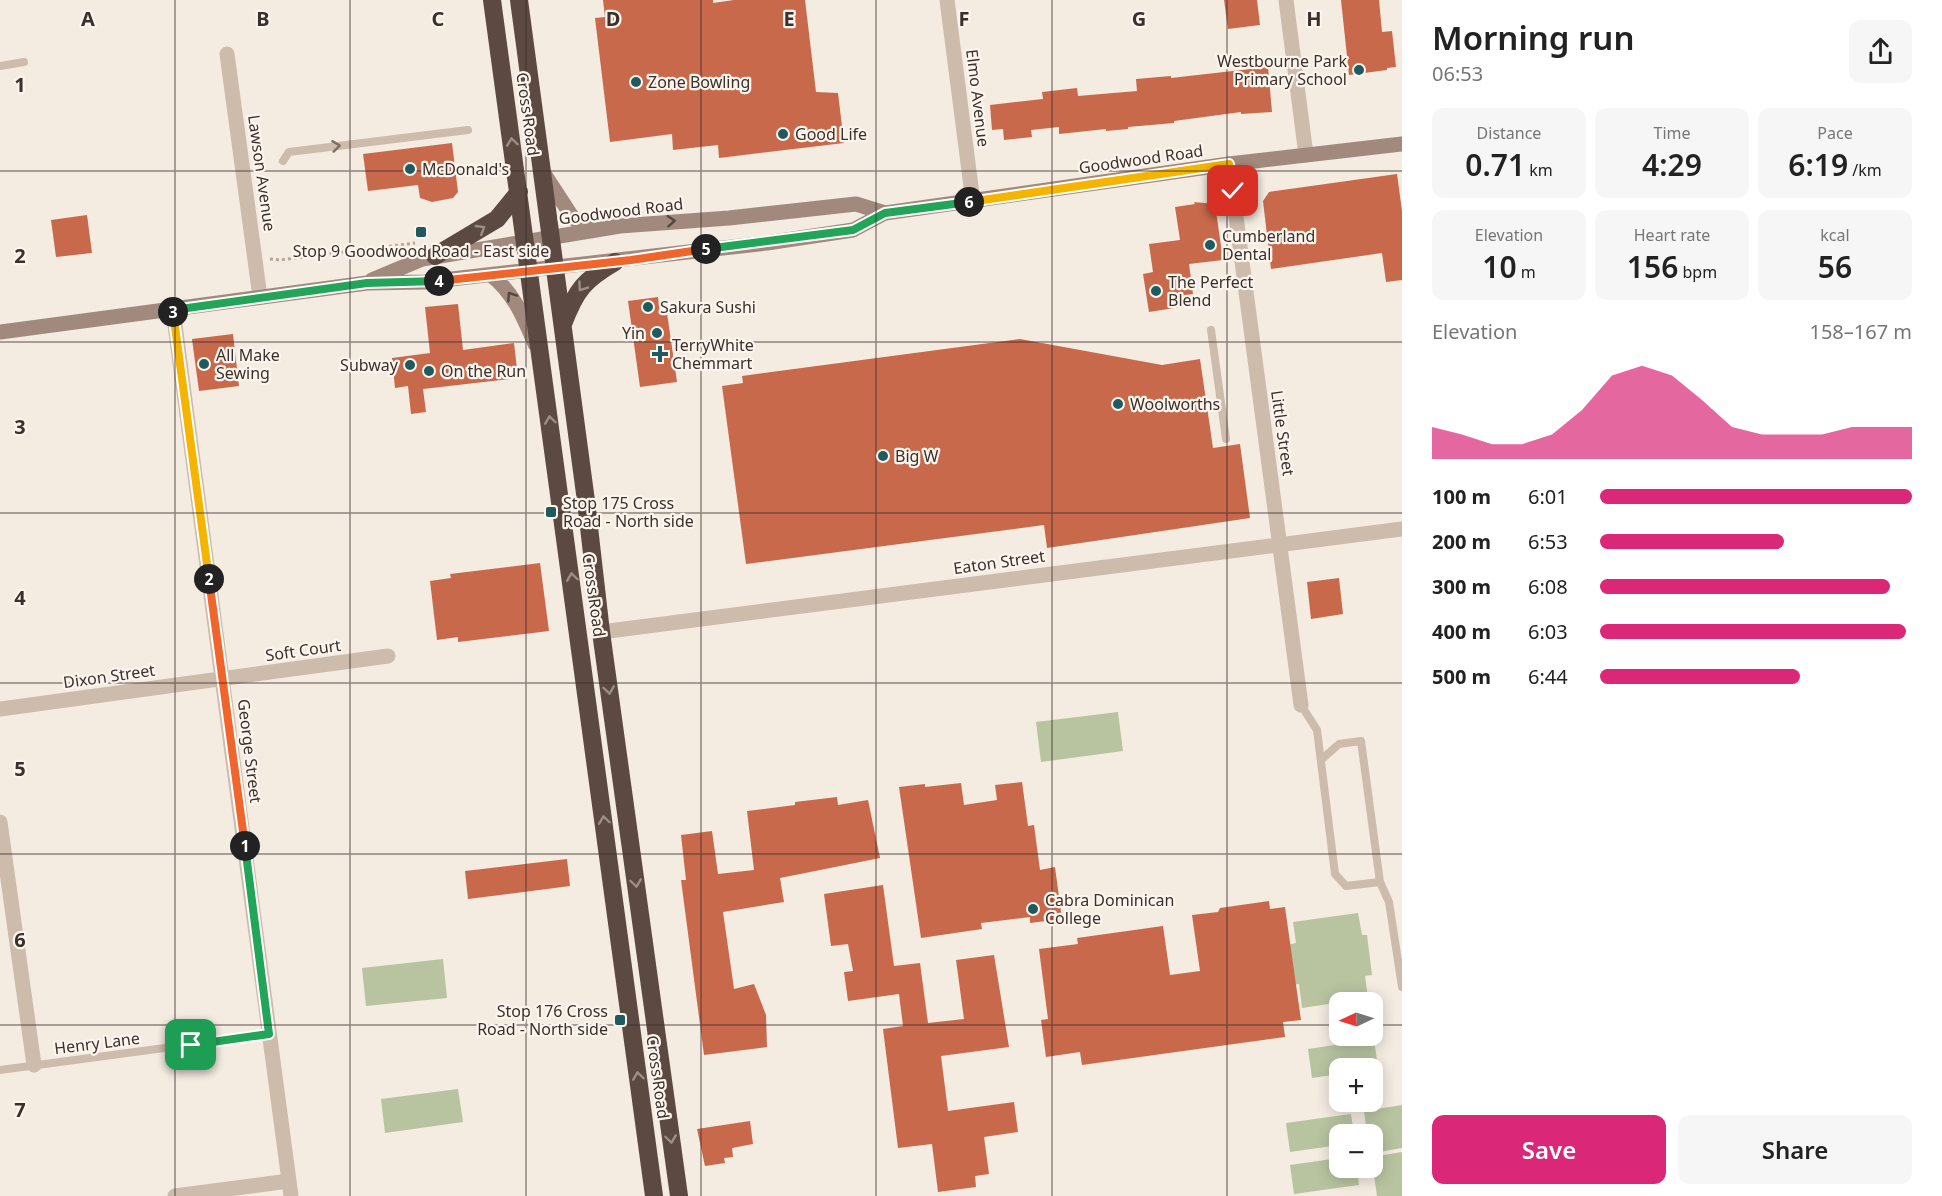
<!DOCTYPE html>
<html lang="en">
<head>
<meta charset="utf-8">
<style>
  :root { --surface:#fff; --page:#f6f6f6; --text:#222; --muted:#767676; --accent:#db2777 }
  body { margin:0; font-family:"Noto Sans",sans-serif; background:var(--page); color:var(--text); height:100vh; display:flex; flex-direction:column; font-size:22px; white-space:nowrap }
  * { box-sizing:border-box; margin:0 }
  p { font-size:20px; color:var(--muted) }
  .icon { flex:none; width:33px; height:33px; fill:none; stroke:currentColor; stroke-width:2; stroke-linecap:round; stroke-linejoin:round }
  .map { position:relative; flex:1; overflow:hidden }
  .details { display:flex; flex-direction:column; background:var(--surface); width:540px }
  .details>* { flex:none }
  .needle { width:39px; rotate:266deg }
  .controls { position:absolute; left:1329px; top:992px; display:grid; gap:12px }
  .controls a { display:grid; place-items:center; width:54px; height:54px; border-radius:12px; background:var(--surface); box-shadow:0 3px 15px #0003; font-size:30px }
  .pin { position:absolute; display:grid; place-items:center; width:51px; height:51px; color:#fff; margin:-26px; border-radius:12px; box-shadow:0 3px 9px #0006 }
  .km { position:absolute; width:30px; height:30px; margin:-15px; border-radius:50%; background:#222; color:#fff; font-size:16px; line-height:30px; text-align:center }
  .round { display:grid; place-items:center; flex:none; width:63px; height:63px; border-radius:12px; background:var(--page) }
  .overview { display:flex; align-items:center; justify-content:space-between; height:102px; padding:0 30px }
  h1 { font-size:33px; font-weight:600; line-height:45px }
  .figures { display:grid; grid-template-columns:repeat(3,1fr); gap:9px; height:102px; padding:6px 30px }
  .figures div { display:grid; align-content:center; border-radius:12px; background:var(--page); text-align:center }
  .figures b { font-size:30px; font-weight:600 }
  .figures small { font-size:16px; font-weight:400 }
  .figures p { font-size:16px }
  .chart { height:168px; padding:12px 30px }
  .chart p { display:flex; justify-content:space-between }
  .chart svg { width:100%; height:108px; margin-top:6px; fill:var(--accent); opacity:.7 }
  .primary-button { display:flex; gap:12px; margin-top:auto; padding:12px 30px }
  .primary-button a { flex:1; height:69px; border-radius:12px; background:var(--accent); color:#fff; font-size:24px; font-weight:600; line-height:69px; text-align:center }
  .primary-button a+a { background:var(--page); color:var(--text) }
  ul { padding:0 30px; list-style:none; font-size:20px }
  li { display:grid; grid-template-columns:96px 72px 1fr; align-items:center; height:45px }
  li i { height:15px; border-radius:8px; background:var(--accent) }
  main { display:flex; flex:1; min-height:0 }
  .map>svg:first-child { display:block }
  .green { fill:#b8c4a0 }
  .building { fill:#c8694b }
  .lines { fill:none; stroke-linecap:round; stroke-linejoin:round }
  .path { stroke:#b9a596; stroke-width:3; stroke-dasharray:3 3; stroke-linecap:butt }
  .lane { stroke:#cdbbac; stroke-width:8 }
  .street { stroke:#cdbbac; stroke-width:15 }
  .secondary { stroke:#a18a7d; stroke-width:15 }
  .highway { stroke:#5c4a42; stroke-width:18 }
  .oneway { stroke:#9c8e87 }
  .oneway2 { stroke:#7d6f65 }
  .oneway3 { stroke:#544640 }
  .split-1-casing { stroke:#fff; stroke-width:12 }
  .split-2-casing { stroke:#fff; stroke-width:12 }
  .split-3-casing { stroke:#fff; stroke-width:12 }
  .split-4-casing { stroke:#fff; stroke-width:12 }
  .split-5-casing { stroke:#fff; stroke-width:12 }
  .split-6-casing { stroke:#fff; stroke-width:12 }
  .split-7-casing { stroke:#fff; stroke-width:12 }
  .split-1 { stroke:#22a559; stroke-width:8 }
  .split-2 { stroke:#f0652b; stroke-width:8 }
  .split-3 { stroke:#f5b400; stroke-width:8 }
  .split-4 { stroke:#22a559; stroke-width:8 }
  .split-5 { stroke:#f0652b; stroke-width:8 }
  .split-6 { stroke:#22a559; stroke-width:8 }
  .split-7 { stroke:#f5b400; stroke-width:8 }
  .grid { fill:none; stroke:#3b302b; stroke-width:1.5; stroke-opacity:0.55 }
  .poi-dot { fill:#1f5a5e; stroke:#fbf5ee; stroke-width:2 }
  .labels { text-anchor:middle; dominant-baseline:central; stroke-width:4.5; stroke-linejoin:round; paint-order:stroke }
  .poi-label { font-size:16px; fill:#3b302b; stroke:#fbf5ee; text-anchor:start }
  .street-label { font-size:16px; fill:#3b302b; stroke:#fbf5ee }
  .grid-label { font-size:20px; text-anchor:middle; font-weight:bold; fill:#3b302b; stroke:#fbf5ee; stroke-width:4.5; stroke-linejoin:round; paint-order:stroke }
</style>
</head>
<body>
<main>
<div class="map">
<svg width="1402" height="1196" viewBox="0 0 1402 1196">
  <rect width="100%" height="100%" fill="#f4ebe1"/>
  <!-- green -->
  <path class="green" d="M1118,712L1123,751L1041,762L1036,722Z
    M1358,913L1362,935H1367L1372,975L1365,976L1368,998L1302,1008L1299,984L1292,985L1287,945L1296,943L1293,922Z
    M443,959L447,998L366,1006L362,968Z
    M1374,1039L1378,1068H1340L1339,1074L1312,1078L1308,1049Z
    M458,1089L463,1122L385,1133L381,1099Z
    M1402,1105V1148L1373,1153L1372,1134H1367L1364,1111Z
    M1351,1114L1354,1134H1340L1339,1145L1290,1152L1286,1123Z
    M1402,1152V1196H1377L1373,1169L1380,1168L1378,1156Z
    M1339,1158L1340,1167H1357L1359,1185L1294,1194L1290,1165Z"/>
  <!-- building -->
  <path class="building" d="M603,0H713V3L734,0H805L816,92L838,93L844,143L719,158L718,145L673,150L672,134L610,142L595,18L605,17Z
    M1224,0H1257L1260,25L1228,29Z
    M1341,0H1379L1382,32L1392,31L1396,67L1387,68V70L1349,75Z
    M1268,67L1272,112L1241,114V112L1174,121V123L1128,127V129L1106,131V129L1059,134V127L1031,130L1032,137L1004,140L1003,129L992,130L990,105L1043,99L1042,92L1077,88L1078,96L1137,91L1136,79L1171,76V78Z
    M452,143L458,192L453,198L432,202L420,198L418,185L368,191L363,154Z
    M1397,174L1402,211V280L1386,282L1382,253L1271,269L1263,201L1269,192Z
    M1194,202L1215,204L1223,260L1189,264L1193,294L1180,296L1181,307L1149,312L1143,274L1153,272L1149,244L1180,240L1175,207L1195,204Z
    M87,215L92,253L56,257L51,220Z
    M658,297L660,314L667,313L677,382L640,387L628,301Z
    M458,304L463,350L514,343L518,378L423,389L426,412L411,414L408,386L395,388L392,358L430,353L425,307Z
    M233,334L239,386L199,391L192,339Z
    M1020,339L1162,365L1200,359L1213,448L1240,444L1250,518L1047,548L1044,525L746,564L722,386L743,383L742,376Z
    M540,563L549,631L458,642V637L437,640L430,581L451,578L450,574Z
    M1339,578L1343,614L1311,619L1307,582Z
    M1022,782L1028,826L1034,825L1040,870L1055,867L1062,919L1030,923V917L981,923L982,929L921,938L899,787L925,784V787L961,783L964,805L997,800L995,785Z
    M837,797L838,805L868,800L880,858L780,878L784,902L723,912L734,989L754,984L766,1015L767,1047L704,1055L681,880H686L681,835L712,831L718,874L754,870L747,811L795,805V802Z
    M567,859L570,886L468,899L465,871Z
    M883,885L894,966L920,963L928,1023L964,1019L956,960L994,955L1009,1047L941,1056L948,1111L1014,1102L1018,1132L984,1137L989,1174L975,1176L976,1187L938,1192L932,1144L898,1148L883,1029L903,1026L899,994L848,1001L844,972L853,971L848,944L831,946L824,894Z
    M1269,901L1270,909L1285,907L1301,1020L1283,1022L1285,1037L1082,1065L1080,1052L1046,1057L1041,1020L1048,1019L1039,949L1078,944L1077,938L1163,926L1170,975L1200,971L1192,915L1218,912L1220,908Z
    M750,1121L753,1144L732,1148L733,1157L724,1158L725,1163L705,1166L697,1129Z"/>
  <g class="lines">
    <!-- path -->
    <path class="path" d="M270,259L280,260L415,243"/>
    <!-- lane -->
    <path class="lane" d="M0,66L24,62
      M283,161L289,152L468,130
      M1211,330L1226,439
      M1301,705L1317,730L1335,874L1346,886L1380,882L1389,902L1402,987
      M1321,760L1339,744L1361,741L1380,882
      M0,1070L269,1034"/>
    <!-- street -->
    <path class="street" d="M947,0L973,202
      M1286,0L1306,155
      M227,54L260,297
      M1229,164L1301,705
      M173,310L291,1196
      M601,632L1402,529
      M0,709L388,656
      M0,822L34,1065
      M175,1196L289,1181"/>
    <!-- secondary -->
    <path class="secondary" d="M543,172L573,218L592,231
      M491,275C514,293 524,318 535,344
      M372,280L422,259L620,226L729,218L856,204L885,213
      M0,332L367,283L425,282L767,243L853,230L885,213L1229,164L1402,144"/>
    <!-- highway -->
    <path class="highway" d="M492,0L654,1196
      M519,0L586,501L601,632L679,1196
      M435,256L497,219L519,192
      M563,324C576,290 584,280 615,262"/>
  </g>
  <!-- one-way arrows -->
  <defs><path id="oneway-chevron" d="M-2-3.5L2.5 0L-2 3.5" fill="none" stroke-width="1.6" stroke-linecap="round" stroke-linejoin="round" transform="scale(1.5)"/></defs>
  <g class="oneway">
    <use href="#oneway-chevron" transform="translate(512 142) rotate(-98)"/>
    <use href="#oneway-chevron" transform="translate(481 229) rotate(-31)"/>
    <use href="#oneway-chevron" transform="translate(582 287) rotate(125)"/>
    <use href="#oneway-chevron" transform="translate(550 420) rotate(-98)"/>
    <use href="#oneway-chevron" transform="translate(572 577) rotate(-98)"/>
    <use href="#oneway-chevron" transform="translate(609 690) rotate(82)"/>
    <use href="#oneway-chevron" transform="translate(604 820) rotate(-98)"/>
    <use href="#oneway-chevron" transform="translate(636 883) rotate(82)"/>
    <use href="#oneway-chevron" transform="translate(638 1076) rotate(-98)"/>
    <use href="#oneway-chevron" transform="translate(671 1139) rotate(82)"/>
  </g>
  <use class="oneway2" href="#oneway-chevron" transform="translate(336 146) rotate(-7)"/>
  <g class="oneway3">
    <use href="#oneway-chevron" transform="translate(671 221) rotate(-4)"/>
    <use href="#oneway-chevron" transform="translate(511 296) rotate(-124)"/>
  </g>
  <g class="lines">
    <!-- split-1 casing -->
    <g class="split-1-casing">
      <path id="split-1" d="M191,1045L269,1034L245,846"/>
    </g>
    <!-- split-2 casing -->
    <g class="split-2-casing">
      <path id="split-2" d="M209,579L245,846"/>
    </g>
    <!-- split-3 casing -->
    <g class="split-3-casing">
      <path id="split-3" d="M173,312L209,579"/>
    </g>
    <!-- split-4 casing -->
    <g class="split-4-casing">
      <path id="split-4" d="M173,312V310L367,283L439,281"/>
    </g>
    <!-- split-5 casing -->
    <g class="split-5-casing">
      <path id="split-5" d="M439,281L631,260L706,249"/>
    </g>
    <!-- split-6 casing -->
    <g class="split-6-casing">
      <path id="split-6" d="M706,249L853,230L885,213L969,202"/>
    </g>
    <!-- split-7 casing -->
    <g class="split-7-casing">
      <path id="split-7" d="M969,202L1229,164L1233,191"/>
    </g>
    <!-- split-1 -->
    <use href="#split-1" class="split-1"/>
    <!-- split-2 -->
    <use href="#split-2" class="split-2"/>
    <!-- split-3 -->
    <use href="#split-3" class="split-3"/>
    <!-- split-4 -->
    <use href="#split-4" class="split-4"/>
    <!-- split-5 -->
    <use href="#split-5" class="split-5"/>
    <!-- split-6 -->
    <use href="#split-6" class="split-6"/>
    <!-- split-7 -->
    <use href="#split-7" class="split-7"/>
  </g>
  <!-- grid -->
  <path class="grid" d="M175,0V1196M350,0V1196M526,0V1196M701,0V1196M876,0V1196M1052,0V1196M1227,0V1196M0,171H1402M0,342H1402M0,513H1402M0,683H1402M0,854H1402M0,1025H1340M1372,1025H1402"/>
  <!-- markers -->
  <g class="poi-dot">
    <circle cx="1359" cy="70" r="6"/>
    <circle cx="636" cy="82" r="6"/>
    <circle cx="783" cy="134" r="6"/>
    <circle cx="410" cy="169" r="6"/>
    <rect x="415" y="226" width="12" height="12" rx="3"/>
    <circle cx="1210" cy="245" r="6"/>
    <circle cx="1156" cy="291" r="6"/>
    <circle cx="648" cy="307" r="6"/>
    <circle cx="657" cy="333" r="6"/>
    <path d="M657 345h6v6h6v6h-6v6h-6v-6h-6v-6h6z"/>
    <circle cx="204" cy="364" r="6"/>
    <circle cx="410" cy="365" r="6"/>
    <circle cx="429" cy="371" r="6"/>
    <circle cx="1118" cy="404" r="6"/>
    <circle cx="883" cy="456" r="6"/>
    <rect x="545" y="506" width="12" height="12" rx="3"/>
    <circle cx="1033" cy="909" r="6"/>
    <rect x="614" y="1014" width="12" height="12" rx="3"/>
  </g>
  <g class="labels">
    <!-- poi labels -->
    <g class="poi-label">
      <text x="1347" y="61" text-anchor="end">Westbourne Park<tspan x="1347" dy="18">Primary School</tspan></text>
      <text x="648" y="82">Zone Bowling</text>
      <text x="795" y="134">Good Life</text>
      <text x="422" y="169">McDonald's</text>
      <text x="1222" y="236">Cumberland<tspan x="1222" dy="18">Dental</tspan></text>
      <text x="421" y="251" text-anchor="middle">Stop 9 Goodwood Road - East side</text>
      <text x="1168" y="282">The Perfect<tspan x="1168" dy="18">Blend</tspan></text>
      <text x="660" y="307">Sakura Sushi</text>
      <text x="645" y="333" text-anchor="end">Yin</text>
      <text x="672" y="345">TerryWhite<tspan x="672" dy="18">Chemmart</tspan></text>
      <text x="216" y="355">All Make<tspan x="216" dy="18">Sewing</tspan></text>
      <text x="398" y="365" text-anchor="end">Subway</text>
      <text x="441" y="371">On the Run</text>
      <text x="1130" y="404">Woolworths</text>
      <text x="895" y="456">Big W</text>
      <text x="563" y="503">Stop 175 Cross<tspan x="563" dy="18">Road - North side</tspan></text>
      <text x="1045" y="900">Cabra Dominican<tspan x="1045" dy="18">College</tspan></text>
      <text x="608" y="1011" text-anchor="end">Stop 176 Cross<tspan x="608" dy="18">Road - North side</tspan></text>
    </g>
    <!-- street labels -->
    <g class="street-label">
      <text transform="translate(978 98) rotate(83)">Elmo Avenue</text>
      <text transform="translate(528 114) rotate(82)">Cross Road</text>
      <text transform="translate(1141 159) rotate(-8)">Goodwood Road</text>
      <text transform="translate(262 173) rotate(82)">Lawson Avenue</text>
      <text transform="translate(621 211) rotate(-7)">Goodwood Road</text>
      <text transform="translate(1283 433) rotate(82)">Little Street</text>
      <text transform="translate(999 562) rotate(-8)">Eaton Street</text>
      <text transform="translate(594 595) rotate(82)">Cross Road</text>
      <text transform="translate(303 650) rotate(-8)">Soft Court</text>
      <text transform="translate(109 676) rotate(-8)">Dixon Street</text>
      <text transform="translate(250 751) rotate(83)">George Street</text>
      <text transform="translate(97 1043) rotate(-7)">Henry Lane</text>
      <text transform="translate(658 1077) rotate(82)">Cross Road</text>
    </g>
  </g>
  <g class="grid-label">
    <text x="88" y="26">A</text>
    <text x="263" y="26">B</text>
    <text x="438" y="26">C</text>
    <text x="613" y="26">D</text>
    <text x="789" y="26">E</text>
    <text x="964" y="26">F</text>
    <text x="1139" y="26">G</text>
    <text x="1314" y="26">H</text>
    <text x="20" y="92">1</text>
    <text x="20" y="263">2</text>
    <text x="20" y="434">3</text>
    <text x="20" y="605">4</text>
    <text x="20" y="776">5</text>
    <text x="20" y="947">6</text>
    <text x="20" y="1117">7</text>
  </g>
</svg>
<div class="controls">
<a><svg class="needle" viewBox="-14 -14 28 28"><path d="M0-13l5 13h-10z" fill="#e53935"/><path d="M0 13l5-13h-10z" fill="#767676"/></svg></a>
<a>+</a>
<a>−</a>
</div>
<div class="pin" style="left:191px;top:1045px;background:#1e9e55"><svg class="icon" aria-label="arrive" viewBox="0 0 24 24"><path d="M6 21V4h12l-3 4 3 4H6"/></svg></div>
<div class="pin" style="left:1233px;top:191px;background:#d93025"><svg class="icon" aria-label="check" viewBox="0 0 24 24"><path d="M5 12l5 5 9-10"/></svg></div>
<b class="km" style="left:245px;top:846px">1</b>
<b class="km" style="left:209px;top:579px">2</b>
<b class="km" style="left:173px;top:312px">3</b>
<b class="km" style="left:439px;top:281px">4</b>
<b class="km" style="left:706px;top:249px">5</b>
<b class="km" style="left:969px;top:202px">6</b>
</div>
<section class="details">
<div class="overview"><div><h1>Morning run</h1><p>06:53</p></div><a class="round"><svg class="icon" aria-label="share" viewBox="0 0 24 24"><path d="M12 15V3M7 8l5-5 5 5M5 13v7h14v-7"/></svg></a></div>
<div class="figures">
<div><p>Distance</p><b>0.71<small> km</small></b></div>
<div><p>Time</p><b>4:29</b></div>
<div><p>Pace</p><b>6:19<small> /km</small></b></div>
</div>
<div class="figures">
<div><p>Elevation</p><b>10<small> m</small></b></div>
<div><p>Heart rate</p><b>156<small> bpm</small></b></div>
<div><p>kcal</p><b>56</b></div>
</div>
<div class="chart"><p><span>Elevation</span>158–167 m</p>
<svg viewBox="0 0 160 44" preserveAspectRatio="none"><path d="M0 44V31L10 34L20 38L30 38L40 34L50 24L60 10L70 6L80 10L90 20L100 31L110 34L120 34L130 34L140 31L150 31L160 31V44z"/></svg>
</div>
<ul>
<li><b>100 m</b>6:01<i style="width:100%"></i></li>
<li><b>200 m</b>6:53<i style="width:59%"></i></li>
<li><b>300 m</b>6:08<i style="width:93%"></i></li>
<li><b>400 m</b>6:03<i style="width:98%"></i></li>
<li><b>500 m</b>6:44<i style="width:64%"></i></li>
</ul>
<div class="primary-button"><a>Save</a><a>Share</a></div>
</section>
</main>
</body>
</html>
